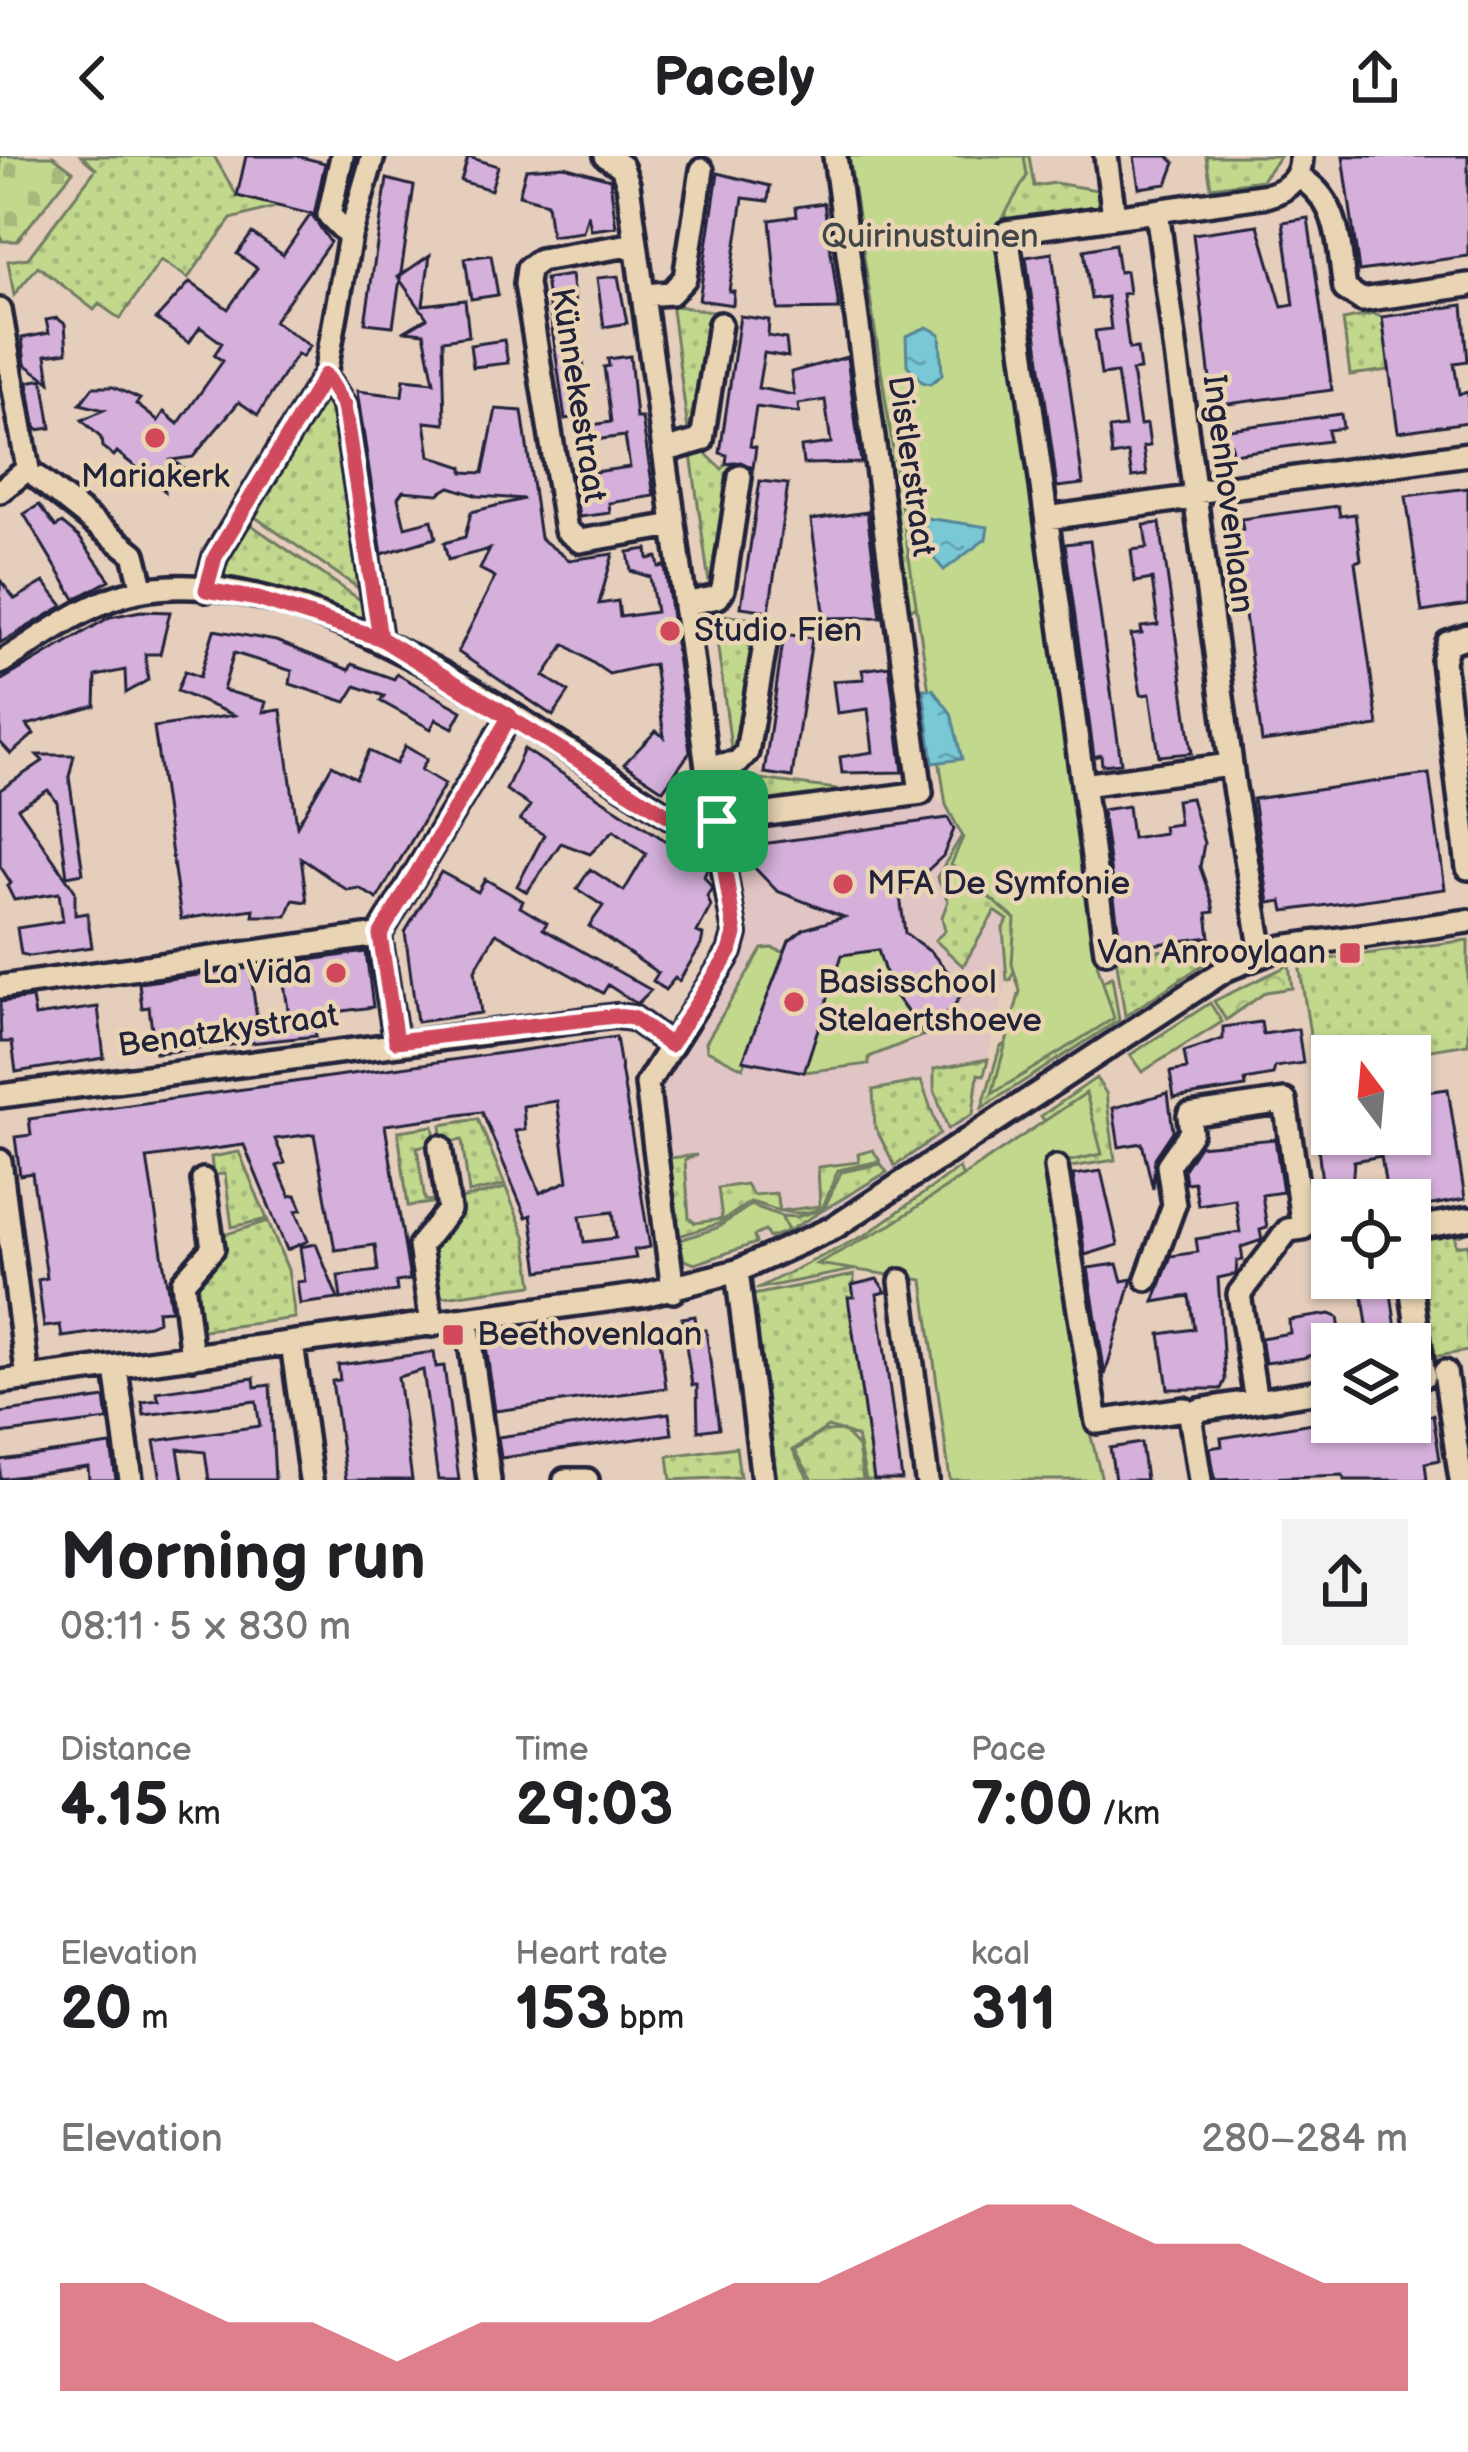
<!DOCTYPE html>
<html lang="en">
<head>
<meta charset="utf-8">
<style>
  :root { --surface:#fff; --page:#f2f2f2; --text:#202124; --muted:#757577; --accent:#d1495b }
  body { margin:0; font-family:"Balsamiq Sans",sans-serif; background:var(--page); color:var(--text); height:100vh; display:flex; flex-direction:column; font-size:45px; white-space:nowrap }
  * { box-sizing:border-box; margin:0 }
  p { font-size:39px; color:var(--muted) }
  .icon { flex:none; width:66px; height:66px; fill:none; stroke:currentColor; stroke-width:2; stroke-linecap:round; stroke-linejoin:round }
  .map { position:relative; height:1324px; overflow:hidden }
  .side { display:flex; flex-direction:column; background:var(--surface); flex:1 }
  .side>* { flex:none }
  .needle { width:78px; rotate:344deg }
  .buttons { position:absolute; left:1311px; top:879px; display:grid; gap:24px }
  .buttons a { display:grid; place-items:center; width:120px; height:120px; border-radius:0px; background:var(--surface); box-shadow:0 3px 9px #0004; font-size:60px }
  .pin { position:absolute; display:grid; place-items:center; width:102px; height:102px; color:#fff; margin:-51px; border-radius:24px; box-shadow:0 6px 18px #0006 }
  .round { display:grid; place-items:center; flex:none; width:126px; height:126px; border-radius:0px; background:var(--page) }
  .overview { display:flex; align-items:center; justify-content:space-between; height:204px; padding:0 60px }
  h1 { font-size:66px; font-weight:700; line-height:90px }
  .figures { display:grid; grid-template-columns:repeat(3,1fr); gap:18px; height:204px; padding:12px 60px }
  .figures div { display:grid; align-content:center }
  .figures b { font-size:60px; font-weight:700 }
  .figures small { font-size:33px; font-weight:400 }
  .figures p { font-size:33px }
  .chart { height:336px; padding:24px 60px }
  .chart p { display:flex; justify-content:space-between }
  .chart svg { width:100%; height:216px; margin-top:12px; fill:var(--accent); opacity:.7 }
  header { display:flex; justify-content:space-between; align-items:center; height:156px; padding:0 60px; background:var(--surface); font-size:54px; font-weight:700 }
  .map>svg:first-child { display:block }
  .built { fill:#e0c5c4 }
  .grass { fill:url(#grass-dots); stroke:#727d64; stroke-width:3 }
  .forest { fill:url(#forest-crowns); stroke:#727d64; stroke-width:3 }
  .cemetery { fill:url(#cemetery-stones); stroke:#727d64; stroke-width:3 }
  .park { fill:#c2d88d; stroke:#727d64; stroke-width:3 }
  .water { fill:url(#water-ripples); stroke:#568698; stroke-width:3 }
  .building { fill:#d4b0da; stroke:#22223b; stroke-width:3; fill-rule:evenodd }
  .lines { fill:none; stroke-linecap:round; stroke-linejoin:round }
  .minor-casing { stroke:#22223b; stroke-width:30 }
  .minor { stroke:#e9d5b3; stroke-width:21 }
  .route-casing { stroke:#fff; stroke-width:24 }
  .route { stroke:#d1495b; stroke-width:15 }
  .poi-dot { fill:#d1495b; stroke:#e9d5b3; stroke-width:4.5 }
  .labels { text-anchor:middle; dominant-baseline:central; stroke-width:9; stroke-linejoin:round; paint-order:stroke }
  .park-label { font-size:33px; fill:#42464b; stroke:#e9d5b3 }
  .street-label { font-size:33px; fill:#22223b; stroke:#e9d5b3 }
  .poi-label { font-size:33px; fill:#22223b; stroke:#e9d5b3; text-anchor:start }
</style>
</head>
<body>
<header><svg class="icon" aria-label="back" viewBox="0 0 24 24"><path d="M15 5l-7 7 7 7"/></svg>Pacely<svg class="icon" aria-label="share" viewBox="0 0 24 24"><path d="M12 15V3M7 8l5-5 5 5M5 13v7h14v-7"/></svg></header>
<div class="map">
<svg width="1468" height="1324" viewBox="0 0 1468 1324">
  <defs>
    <pattern id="grass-dots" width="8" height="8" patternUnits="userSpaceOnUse" patternTransform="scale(3)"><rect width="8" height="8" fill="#c2d88d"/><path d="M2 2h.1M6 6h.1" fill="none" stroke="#a6b97b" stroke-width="1.8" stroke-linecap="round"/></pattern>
    <pattern id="forest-crowns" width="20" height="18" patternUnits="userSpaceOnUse" patternTransform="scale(3)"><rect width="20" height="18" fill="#c2d88d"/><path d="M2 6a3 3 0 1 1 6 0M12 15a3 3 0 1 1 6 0" fill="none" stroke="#a6b97b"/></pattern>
    <pattern id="cemetery-stones" width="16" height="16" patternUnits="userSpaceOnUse" patternTransform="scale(3)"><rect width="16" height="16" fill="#c2d88d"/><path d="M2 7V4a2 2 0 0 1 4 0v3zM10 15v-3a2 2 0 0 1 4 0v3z" fill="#a6b97b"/></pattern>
    <pattern id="water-ripples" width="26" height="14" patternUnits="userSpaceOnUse" patternTransform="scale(3)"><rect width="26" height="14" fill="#79c8d6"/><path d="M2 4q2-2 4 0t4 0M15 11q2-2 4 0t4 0" fill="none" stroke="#63a2af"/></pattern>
  </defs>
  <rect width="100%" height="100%" fill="#e5cebb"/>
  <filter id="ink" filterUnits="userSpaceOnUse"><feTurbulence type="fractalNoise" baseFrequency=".00833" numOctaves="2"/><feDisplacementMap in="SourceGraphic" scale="24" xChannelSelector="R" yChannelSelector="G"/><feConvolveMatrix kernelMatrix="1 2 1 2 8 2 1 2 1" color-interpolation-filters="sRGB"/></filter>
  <g filter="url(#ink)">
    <!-- built -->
    <path class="built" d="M933,643L961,656L1021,772L971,964L831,1057L695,1113L679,1103L655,933L662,913L738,804L744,772L731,681L737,672Z"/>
    <!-- grass -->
    <path class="grass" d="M81,0H214L237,40L279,50L231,63L188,122L161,104L120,163L99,148L94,154L38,110L14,139L8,105L28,102L96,13Z
      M970,0H1029L1034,30L1055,27L1103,35V53L1010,68Z
      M1206,0H1280L1262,24L1211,31Z
      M677,145V150L720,157L719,168L706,167L708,191L697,273L689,282L671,146Z
      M1374,158L1382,161L1389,214L1350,219L1343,164Z
      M870,180L875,213L955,319L944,432L910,454L907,481L865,181Z
      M326,239L333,243L367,438L252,359Z
      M705,297L722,313L727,308L749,312L747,322L727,320L730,345L719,426L710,434L691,298Z
      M247,366L369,450L368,462L358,466L228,429L223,415Z
      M722,459L768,465L766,477L751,476L749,494L754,501L742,590L732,599L714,462Z
      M736,620L837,633L838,640L739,653Z
      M964,676L1030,762L1011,824H1007L1003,772L1008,764L995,755L963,810L935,784L945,775L942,761L948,745L937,721Z
      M1468,784V888L1412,897L1410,891L1332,900V923L1317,924L1299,807Z
      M1220,786L1219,798L1125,860L1116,801Z
      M1112,820L1119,864L982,952L1000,891Z
      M988,903L984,919L978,918L973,958L948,973L934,933V913Z
      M1096,922L1106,937L1115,1004L1064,1012L1059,984L1041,960Z
      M921,925L940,978L895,1010L875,971L873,934Z
      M478,963L505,1029L469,1037L462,984L443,987L441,969Z
      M433,970L436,988L417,991L425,1044L440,1046L408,1050L398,975Z
      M873,994L880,1005L838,1014L823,1051C794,1064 778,1053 750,1046L718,1068L679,1080L669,1002L697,999L685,1004L689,1062L695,1067L722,1063L718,1032L746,1028L753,1039L776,1037L780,1055L820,1050L818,1011L859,1006L858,998Z
      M239,996L267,1063L232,1071L225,1018L213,1019L211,1001Z
      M881,1008L887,1016L788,1075L781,1060L796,1061L824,1053L841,1016Z
      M959,1012L963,1021L909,1103L756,1133L867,1078Z
      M506,1032L526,1082L533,1129L437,1142L430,1093L458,1061L457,1044Z
      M268,1065L288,1114L295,1162L197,1175L193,1137L219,1098L220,1080Z
      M1468,1069V1077L1455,1081L1456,1090L1468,1088V1195L1426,1202L1416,1141L1425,1138L1423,1132L1415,1133L1410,1084L1432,1074L1434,1082H1441V1073Z
      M854,1119V1141L849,1142L874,1324H866L857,1281L828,1271L793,1294L809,1324H777L753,1139Z
      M843,1275L858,1291L863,1324H813L795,1295L822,1276Z
      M736,1291L740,1321L671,1324L668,1300Z"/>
    <!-- forest -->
    <path class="forest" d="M1289,809L1292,832L1266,836L1226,864L1214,845Z
      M1210,847L1222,866L1142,916L1130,899Z"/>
    <!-- cemetery -->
    <path class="cemetery" d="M0,0H53L73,15L17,85H2L0,77Z"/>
    <!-- park -->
    <path class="park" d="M849,0H1024L1027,20L998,70L1098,811L1114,862L992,938L1020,835L1012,808L1015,763L951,709L963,681L946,649Z
      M878,790L889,832L924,879L869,901V908L804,916L841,793Z
      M772,792L784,796L743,912L707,894L706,886L762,793Z
      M1086,937L1102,998L1046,1010L1081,1241L1102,1324H950L923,1124L817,1108L892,1068Z
      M751,1049L781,1060L788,1075L769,1082L765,1075L754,1080L756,1087L695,1108L684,1104L680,1084L717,1072Z"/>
    <!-- water -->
    <path class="water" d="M927,171L940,178L942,219L930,228L922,226L907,209L906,180Z
      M926,362L988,371L986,383L944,414C931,399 914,382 926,362Z
      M923,533H933L951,557L962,603L933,607Z"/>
    <!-- building -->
    <path class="building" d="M246,0H297L325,7L314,59L237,40Z
      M1134,0H1168L1175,7L1167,28L1139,32Z
      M1343,0H1468V100L1359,115Z
      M468,1L498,10L491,34L461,25Z
      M564,10L610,23L616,71L591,74L588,58L583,76L551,80L547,47L519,39L526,13Z
      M718,17L770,30L768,45L743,42L729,135H734L733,149L699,144Z
      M387,23L414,30L393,170L365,167Z
      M824,47L839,153L778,154L770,64L797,60L796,51Z
      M311,58L330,86L274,165L310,190L302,201L297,198L258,259L239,246L193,301L172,304L190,317L181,328L162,312L165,335L117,296L114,300L102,291L101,282L82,264L104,254L80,248L93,231H113L140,243L136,248L158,265L164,256L178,268L223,205L214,199L222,187L200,171L189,187L156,163L190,126L228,153L257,112L237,98L252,77L283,99Z
      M1308,62L1332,234L1213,250L1193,78L1258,69L1282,151L1294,149L1283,66Z
      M1115,88L1119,116L1126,115L1129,137L1122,138L1129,193L1137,192L1140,214L1132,215L1140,269L1147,268L1150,290L1143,291L1147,319L1132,321L1128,297L1112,300L1109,273L1125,271L1117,217L1101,219L1095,175L1111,173L1107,141L1091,143L1084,94Z
      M1052,97L1083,328L1057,331L1026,101Z
      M430,99L423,149L465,144L469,180L443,184L445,268L425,266L430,300L463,311V316L483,317L496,253L522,255L540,382L569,404L613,398L599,448L618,445L620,461L656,456L650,421L631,415L628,396L647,393L648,403L657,401L659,411L665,410L690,596L663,634L624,608L656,575L664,581L654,508L609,518L565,488L544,520L569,536L553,560L458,496L495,421L480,413L490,393L448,404L444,387L465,381L471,356L524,343L478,340L450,331L438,338L403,335L398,342L405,371L432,364L436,382L382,398L357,235L402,240L404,223L434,226L424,177L405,175L427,162L398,121Z
      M491,99L498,139L471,143L465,102Z
      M571,119L584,213L577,226L581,260L565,263L545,123Z
      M618,120L627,167L604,171L597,122Z
      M1463,149L1468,205L1454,207L1459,238L1468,236V266L1398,276L1382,161Z
      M740,160L769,164L768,180L786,183L788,201L764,197L758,232L794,239L791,216L847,201L861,307L803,308L801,291L831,287L825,244L798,248L799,257L756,251L750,290L756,291L753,312L741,306L726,308L727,299L720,297Z
      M57,162L65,168L67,196L46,199L50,226L25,208L22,182L49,177L46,164Z
      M504,184L508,207L473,211L470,189Z
      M630,200L636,262H642L654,340L609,347L610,357L579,361L573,319L630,311L625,280L594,284L592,269L611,266L604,211L609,210L608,203Z
      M43,223L51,272L36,274L28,226Z
      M1341,258L1343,272L1328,274L1329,285L1232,298L1231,288L1216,290L1214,275Z
      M760,325L788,328L769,455L741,451Z
      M1468,332V449L1422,456L1406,340Z
      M39,349L56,371L62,367L79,381L110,424L75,443L24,358Z
      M1338,350L1340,360L1355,358L1361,404L1355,406L1378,570L1262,586L1240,421L1234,422L1227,376L1243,374L1241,363Z
      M867,356L881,461L825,462L811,364Z
      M1160,367L1192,597L1159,600L1150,538L1141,539L1131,479L1142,478L1141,471L1158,469L1152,423L1135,426L1131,394L1147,392L1144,369Z
      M1090,385L1121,607L1102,609L1101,599L1094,601L1065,388Z
      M0,424L15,443L44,426L63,450L0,487Z
      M141,455L170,456L160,498H145L148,524L126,537L125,514L96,520L95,550L27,569L34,578L11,598L0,586V525L110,461Z
      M214,474L276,485L349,514L352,508L394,523L397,518L462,555L453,572L436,563L431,573L380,545L384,540L356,530L346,546L290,528L292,515L234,497L223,534L266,546L263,556L281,554L297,670L332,609L356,622L369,595L396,608L405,590L427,603L421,614L445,628L377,743L359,732L347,734L301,702L307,746L293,744L287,760H253L254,753L181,763L154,571L234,559L177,535L185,515L200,521Z
      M784,478L812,482L792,621L764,617Z
      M889,510L903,616L842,617L840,601L873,596L868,553L837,557L833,525L864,523L862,514Z
      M524,593L708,712L704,720L712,732L707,740L711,750L697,776L703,779L701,789L679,825L675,822L665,834L653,825L658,817L589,770L603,750L577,733L590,713L624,735L646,698L614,674L590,698L561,687L527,736L517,730L544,679L520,664L530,650L506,634Z
      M37,599H74L69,621L83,717L67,720L57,646L48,634L18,652L75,735V759L87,757L92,791L30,800L21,798L17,772L63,765L59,737L14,744L7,730L11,727L0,710V634L43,605Z
      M1429,618L1445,733L1284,755L1282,745L1269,747L1253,643Z
      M1191,642L1204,687L1200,711L1212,745L1214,756L1207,757L1210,781L1121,793L1102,654L1128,650L1132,682L1164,677L1163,670L1179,668L1176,644Z
      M948,662L954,673L943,700L900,740L905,777L932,797L964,835L953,851L924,879L890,832L878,794L842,799L804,916L743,904L789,785L804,773L844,761L777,735L746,703L748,690Z
      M441,716L478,736L485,723L523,745L520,751L547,767L543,773L651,834L637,848L608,829L603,837L496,777L475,814L481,857L417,866L405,776Z
      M366,796L373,851L313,859L316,880L155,897L149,851L142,852L139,827L250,812L258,871L290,866L281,808Z
      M32,842L35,860L98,851L104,902L16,916L12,886H1L0,846Z
      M1261,866L1263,878L1298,873L1303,907L1275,911L1273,919L1245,924L1246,931L1174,942L1170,916L1187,913L1184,896L1223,883V871Z
      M616,881L650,1091L634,1094L636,1102L539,1115L531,1059L526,1061L482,956L385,969L410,1124L396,1126L397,1135L341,1143L338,1120L378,1115L375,1089L335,1094L314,978L275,983L285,1007L277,1010L290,1040L296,1039L302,1053L296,1055L308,1085L287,1094L244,989L147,1002L171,1154L157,1155L158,1165L149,1169L62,1181L60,1169L44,1171L38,1124L47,1122L32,1017L20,1019L15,981L31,979L29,963ZM557,945L568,1025L540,1037L515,975L525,974L523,950ZM613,1056L616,1082L584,1086L580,1060Z
      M1448,933L1465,1043L1410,1053V1044H1388L1381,1000L1354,1005L1351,1044H1324L1316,973L1396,978V983L1423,979L1424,965L1429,964L1425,936Z
      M1168,937L1173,975L1155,1002L1153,1033L1142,987L1119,991L1113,952Z
      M1275,983L1283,1036L1262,1039L1267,1072L1260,1074L1262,1084L1241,1091L1243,1104L1237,1105L1236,1118L1218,1122L1225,1224L1221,1233H1168L1160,1178L1194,1173L1189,1140L1154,1146L1171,1100L1198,1096L1196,1083L1240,1076L1235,1043L1198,1049L1194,1026L1186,1027L1184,1013L1199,990Z
      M1101,1015L1118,1089L1085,1099L1073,1019Z
      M316,1088L338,1143L300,1148L297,1126L305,1125L300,1091Z
      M1117,1108L1122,1125L1132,1123L1105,1219L1088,1112Z
      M1360,1122H1389L1398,1188H1370Z
      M877,1123L886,1136L877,1138L902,1324H874L848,1141H854L852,1129Z
      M1330,1158L1338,1161L1342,1188L1303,1202L1265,1207L1261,1182L1290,1177L1289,1164Z
      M695,1160L697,1175L706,1174L719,1272L698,1275L697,1229H692L682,1162Z
      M658,1166L666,1232L495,1255L486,1190Z
      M434,1196L436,1211L444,1210L459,1324H438L423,1214L398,1221L412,1324H346L332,1225L340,1224L338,1209Z
      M254,1222L255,1231L270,1229L275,1324H209L205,1296L178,1293L183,1324H161L154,1285L260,1270L256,1245L144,1259L142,1246L159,1244L156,1236Z
      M105,1242L108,1264L0,1278V1257Z
      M669,1257L672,1278L501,1302L498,1281Z
      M1433,1259L1440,1304L1425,1307L1427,1324H1344L1343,1319L1215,1324L1210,1292L1222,1290L1221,1282L1312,1267L1410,1266Z
      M1141,1287L1146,1324H1115L1110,1292Z
      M111,1289L116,1324H89L88,1311L0,1323V1304Z"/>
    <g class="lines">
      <!-- minor casing -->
      <g class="minor-casing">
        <path id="minor" d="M342,0L329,59L350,80
          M606,0L622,11L628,28L710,634L735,778L730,796L647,928L673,1135
          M1106,0L1114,60
          M1297,20C1341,44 1338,88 1345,133L1362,144L1468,129
          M1157,55L1234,631L1262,797
          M636,88L540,104L528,113L526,128L566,374L580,385L674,369
          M643,139L671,137L685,122L702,14
          M0,154L28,313L0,335
          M325,219L344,250L380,482
          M664,295L702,284L720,168
          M38,322L134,398L143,434
          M1195,336L1468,298
          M1047,362L1196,341
          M206,434L215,401L325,219L350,80L373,0
          M685,448L718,441L723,433L740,321
          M1468,480L1448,487L1443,505L1468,712
          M0,507C43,481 88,445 138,435C306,401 538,578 674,663L717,665L921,637L835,0
          M707,611L737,607L747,596L767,477
          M1083,629L1230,609
          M1106,795L1007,76L1269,39C1287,34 1302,21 1301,0
          M0,831L379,779
          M396,885L379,779L510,560
          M0,940L615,860L633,862L671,889
          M0,1005L28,1223
          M1056,1011L1097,1266L1184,1253L1193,1258
          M1410,1073L1468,1063
          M737,1115L763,1324
          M1410,1122L1424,1220
          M1147,1123L1174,1049L1168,1009L1191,976L1189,959L1285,945L1303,1072L1288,1074L1239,1138L1256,1245
          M901,1125L927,1324
          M467,1164L489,1324
          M432,1169L420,1090L449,1054L440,991
          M292,1187L311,1324
          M192,1201L183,1126L213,1092L203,1024
          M116,1212L131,1324
          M1445,1216L1461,1324
          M0,1226L644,1139L737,1115L835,1071L1227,813L1283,791L1468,765
          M565,1324H587
          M1200,1324L1191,1265L1199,1254L1332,1233"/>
      </g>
      <!-- minor -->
      <use href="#minor" class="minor"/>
    </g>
  </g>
  <g class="lines" filter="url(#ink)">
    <!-- route casing -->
    <g class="route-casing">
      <path id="route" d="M717,665L674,663L380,482L258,443L206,434L215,401L325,219L344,250L380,482L510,560L380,779L396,885L615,860L633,862L670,889L730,796L735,778L717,665"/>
    </g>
    <!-- route -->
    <use href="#route" class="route"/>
  </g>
  <!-- markers -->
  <g class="poi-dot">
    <circle cx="155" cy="282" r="12"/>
    <circle cx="670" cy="475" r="12"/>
    <circle cx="843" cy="728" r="12"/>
    <rect x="1338" y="785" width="24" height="24" rx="6"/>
    <circle cx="336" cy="817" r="12"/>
    <circle cx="794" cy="846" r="12"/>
    <rect x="441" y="1167" width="24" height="24" rx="6"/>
  </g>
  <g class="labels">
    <!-- park labels -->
    <g class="park-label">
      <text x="930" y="81">Quirinustuinen</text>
    </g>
    <!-- street labels -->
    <g class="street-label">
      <text transform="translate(578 239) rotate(81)">Künnekestraat</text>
      <text transform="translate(911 310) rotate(82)">Distlerstraat</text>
      <text transform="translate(1228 338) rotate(83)">Ingenhovenlaan</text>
      <text transform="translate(228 875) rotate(-8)">Benatzkystraat</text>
    </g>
    <!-- poi labels -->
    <g class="poi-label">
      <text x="155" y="321" text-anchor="middle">Mariakerk</text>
      <text x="694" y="475">Studio Fien</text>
      <text x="867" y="728">MFA De Symfonie</text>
      <text x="1326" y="797" text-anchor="end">Van Anrooylaan</text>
      <text x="312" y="817" text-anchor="end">La Vida</text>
      <text x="818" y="827">Basisschool<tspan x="818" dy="38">Stelaertshoeve</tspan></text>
      <text x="477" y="1179">Beethovenlaan</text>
    </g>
  </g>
</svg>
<div class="buttons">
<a><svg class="needle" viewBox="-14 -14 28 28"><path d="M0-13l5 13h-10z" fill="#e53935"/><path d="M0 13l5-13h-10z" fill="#757577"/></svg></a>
<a><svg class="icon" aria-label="locate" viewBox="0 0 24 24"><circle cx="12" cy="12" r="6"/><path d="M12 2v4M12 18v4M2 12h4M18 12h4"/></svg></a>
<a><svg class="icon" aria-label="layers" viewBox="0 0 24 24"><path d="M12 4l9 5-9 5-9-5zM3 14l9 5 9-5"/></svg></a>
</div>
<div class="pin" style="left:717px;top:665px;background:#1e9e55"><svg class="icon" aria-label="arrive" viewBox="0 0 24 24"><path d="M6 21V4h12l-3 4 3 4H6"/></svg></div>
</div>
<section class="side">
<div class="overview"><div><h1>Morning run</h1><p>08:11 · 5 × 830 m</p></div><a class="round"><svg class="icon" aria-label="share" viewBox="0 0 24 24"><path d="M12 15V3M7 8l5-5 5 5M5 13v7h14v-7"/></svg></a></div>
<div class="figures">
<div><p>Distance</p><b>4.15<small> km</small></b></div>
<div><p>Time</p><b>29:03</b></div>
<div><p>Pace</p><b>7:00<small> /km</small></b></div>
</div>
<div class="figures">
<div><p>Elevation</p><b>20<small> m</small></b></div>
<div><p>Heart rate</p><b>153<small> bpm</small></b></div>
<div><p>kcal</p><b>311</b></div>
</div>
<div class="chart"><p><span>Elevation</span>280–284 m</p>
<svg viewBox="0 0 160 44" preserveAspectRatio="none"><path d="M0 44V22L10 22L20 30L30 30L40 38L50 30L60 30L70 30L80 22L90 22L100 14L110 6L120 6L130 14L140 14L150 22L160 22V44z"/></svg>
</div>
</section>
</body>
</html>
